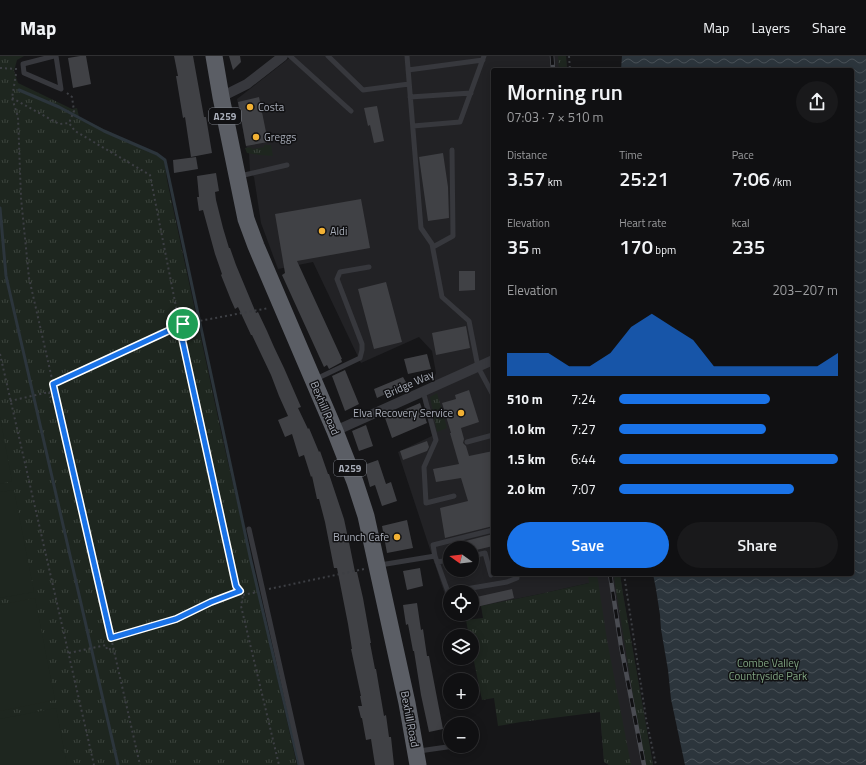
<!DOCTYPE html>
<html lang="en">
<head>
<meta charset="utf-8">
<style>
  :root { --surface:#101012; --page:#19191b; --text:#f1f3f6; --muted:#9c9d9f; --line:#303032; --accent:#1a73e8 }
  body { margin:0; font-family:"Titillium Web",sans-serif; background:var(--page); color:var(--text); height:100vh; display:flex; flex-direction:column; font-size:15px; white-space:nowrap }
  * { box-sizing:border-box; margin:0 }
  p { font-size:13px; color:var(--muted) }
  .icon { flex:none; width:22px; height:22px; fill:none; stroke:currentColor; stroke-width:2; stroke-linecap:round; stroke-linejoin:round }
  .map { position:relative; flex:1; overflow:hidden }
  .sheet { position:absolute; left:491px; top:12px; width:363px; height:508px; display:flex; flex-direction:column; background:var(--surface); border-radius:4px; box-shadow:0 2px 10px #0003,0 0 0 1px var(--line) }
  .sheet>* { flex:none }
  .needle { width:26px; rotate:284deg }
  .controls { position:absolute; left:443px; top:485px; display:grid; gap:8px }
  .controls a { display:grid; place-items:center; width:36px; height:36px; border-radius:50%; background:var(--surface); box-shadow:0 2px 10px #0003,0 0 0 1px var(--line); font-size:20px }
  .pin { position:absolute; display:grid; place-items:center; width:34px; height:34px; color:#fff; margin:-17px; border:2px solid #fff; border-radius:50%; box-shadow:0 1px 4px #0007 }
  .round { display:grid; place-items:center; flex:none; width:42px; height:42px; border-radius:21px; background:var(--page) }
  .head { display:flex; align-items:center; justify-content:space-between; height:68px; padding:0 16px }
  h1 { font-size:22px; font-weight:600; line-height:30px }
  .figures { display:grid; grid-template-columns:repeat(3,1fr); gap:6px; height:68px; padding:4px 16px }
  .figures div { display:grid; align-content:center }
  .figures b { font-size:20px; font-weight:600 }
  .figures small { font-size:11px; font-weight:400 }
  .figures p { font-size:11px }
  .chart { height:112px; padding:8px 16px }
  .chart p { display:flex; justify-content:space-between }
  .chart svg { width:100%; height:72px; margin-top:4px; fill:var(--accent); opacity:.7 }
  .primary-button { display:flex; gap:8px; margin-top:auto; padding:8px 16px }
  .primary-button a { flex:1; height:46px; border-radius:24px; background:var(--accent); color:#fff; font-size:16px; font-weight:600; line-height:46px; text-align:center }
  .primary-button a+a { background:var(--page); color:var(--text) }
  ul { padding:0 16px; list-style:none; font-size:13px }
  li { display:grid; grid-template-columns:64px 48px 1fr; align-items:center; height:30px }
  li i { height:10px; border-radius:5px; background:var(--accent) }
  header { display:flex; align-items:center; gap:24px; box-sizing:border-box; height:56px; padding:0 20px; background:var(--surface); border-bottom:1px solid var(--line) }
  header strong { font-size:19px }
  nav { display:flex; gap:22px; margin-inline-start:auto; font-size:14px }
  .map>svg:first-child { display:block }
  .built { fill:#222225; fill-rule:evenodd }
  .grass { fill:url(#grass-tufts) }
  .pitch { fill:#1e261f }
  .water { fill:url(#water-waves) }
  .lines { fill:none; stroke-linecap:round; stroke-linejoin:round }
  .stream { stroke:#2c353c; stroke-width:3 }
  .building { fill:#404145 }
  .path { stroke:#3d3f44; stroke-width:2; stroke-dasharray:2 3; stroke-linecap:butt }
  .service { stroke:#37383d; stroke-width:5 }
  .minor { stroke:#37383d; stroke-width:10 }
  .trunk { stroke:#5b5e65; stroke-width:17 }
  .rail-casing { stroke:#4a4c52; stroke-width:4.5 }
  .rail { stroke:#111113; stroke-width:3; stroke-dasharray:9; stroke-linecap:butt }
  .route-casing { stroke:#fff; stroke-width:8 }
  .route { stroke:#1a73e8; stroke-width:5 }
  .poi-dot { fill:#f2b134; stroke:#111113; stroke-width:1.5 }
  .labels { text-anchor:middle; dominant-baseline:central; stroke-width:3; stroke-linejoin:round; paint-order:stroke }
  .shield { fill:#111113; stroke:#7b7e86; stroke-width:1 }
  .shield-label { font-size:10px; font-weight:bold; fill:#a8adb8 }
  .poi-label { font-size:11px; fill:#a8adb8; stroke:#111113; text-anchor:start }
  .street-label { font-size:11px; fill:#a8adb8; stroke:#111113 }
  .park-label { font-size:11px; fill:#7fa381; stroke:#111113 }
</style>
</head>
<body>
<header>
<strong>Map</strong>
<nav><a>Map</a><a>Layers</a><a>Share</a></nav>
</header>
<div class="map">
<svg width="866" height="709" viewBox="0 0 866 709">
  <defs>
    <pattern id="grass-tufts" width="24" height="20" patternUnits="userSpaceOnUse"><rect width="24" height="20" fill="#1e261f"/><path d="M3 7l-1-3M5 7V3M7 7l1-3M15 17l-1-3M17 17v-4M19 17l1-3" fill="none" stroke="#3c433d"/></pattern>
    <pattern id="water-waves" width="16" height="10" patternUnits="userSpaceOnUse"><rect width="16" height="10" fill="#2c353c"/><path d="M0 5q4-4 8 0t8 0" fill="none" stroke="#485056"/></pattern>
  </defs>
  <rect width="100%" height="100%" fill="#161618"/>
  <!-- built -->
  <path class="built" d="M292,0H566L567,14H493V518H620L623,538L653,709H609L604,706L589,527L540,538L472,552V536H450V554L398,396L432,380L423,345L436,317L432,295L419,281L361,307L313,206L278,213L261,167L254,121L250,116L249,97L246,90L237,43ZM450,492H472V514H450Z"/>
  <!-- grass -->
  <path class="grass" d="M0,0H24L17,4L14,15L18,27L72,53L77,52L79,61L164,103L167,124L222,380L297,709H0Z
    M558,0H566L567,14H559Z
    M264,89H271L273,100L260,99L247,97L245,92L251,91L252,93L264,91Z
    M437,337L447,372L437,376L430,341Z
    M588,518H597L607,584L631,709H609L604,706L600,656L521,666L498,670L494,642L482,644L472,596V580H469L466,564L483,562L481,550L540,538L589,527Z
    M614,518H620L623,538L653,709H646L636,658L615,528Z"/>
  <!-- pitch -->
  <path class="pitch" d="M0,361L12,425L0,428Z
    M14,434L34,536L0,542V436Z
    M35,542L55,644L0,655V549Z
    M56,652L67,709H0V663Z"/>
  <!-- water -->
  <path class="water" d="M622,0H866V709H685L671,643L668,614L661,573L660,559L656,533L653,518H852V14H621Z"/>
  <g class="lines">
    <!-- stream -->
    <path class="stream" d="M19,34L59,51L104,75L157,98L165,104L251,505L299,709
      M0,152L6,220L118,709"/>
  </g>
  <!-- building -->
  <path class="building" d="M80,0H86L91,28L73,32L68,2Z
    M174,0H193L204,61H206L212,97L191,101L185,61L183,62L176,20H178Z
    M229,0H240L241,6L233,14Z
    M259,41L268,86L246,90L238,46Z
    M377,50L384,85L374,87L370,69L368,70L364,52Z
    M443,97L448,131L449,162L428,165L419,101Z
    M196,101L198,113L174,117L173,104Z
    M216,117L219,135L215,136L216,144L223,172L229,192H230L236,209L256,257L258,256L267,275L274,291L284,312L301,351L298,352L308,373L309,372L319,396L320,395L328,418H329L344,463L350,491L355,516H357L363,542L371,587H370L375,613H376L384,660L386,659L389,681H391L394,709H375L371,683L366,684L362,662H361L358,650H362L360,640H361L351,593H352L348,568L337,512H334L325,466L319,443H317L312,420L311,421L304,399L299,401L292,378L285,381L278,364L288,360L279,340L271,319L252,279H251L238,251L235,253L231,244L221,219L222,218L215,198L203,154L199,155L197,141H199L197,120Z
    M361,143L370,192L297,205L342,303H341L342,306L329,313L327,309L324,311L282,219L285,217L275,158Z
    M459,215H475V234L459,235Z
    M386,226L402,286L374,293L358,233Z
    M466,270L470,292L436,299L432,277Z
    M427,298L431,313L408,318L404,303Z
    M345,314L359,348L345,355L332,320Z
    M403,321L407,328L377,342L374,333Z
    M469,334L479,366L461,372L464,383L463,387L466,390L469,400L493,395V470L445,482L440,452L468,445L461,422L436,426L433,413L459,408L450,377H451L442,347L456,343L455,339Z
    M420,347L427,367L392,382L385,362Z
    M366,369L373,390L359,395L352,375Z
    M427,385L429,391L427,395L403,404L400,395Z
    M378,404L386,428L391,426L397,445L382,450L375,429L370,431L364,409Z
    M407,464L413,492L387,497L382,470Z
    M493,478V490L472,495V492H455L454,488Z
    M420,512L423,530L407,534L403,515Z
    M512,533L514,542L472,552V542Z
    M417,547L421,574L423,573L427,600H429L443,673L429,676L421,639L414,595H413L408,568L406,569L403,549Z"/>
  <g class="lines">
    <!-- path -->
    <path class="path" d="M569,0L570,14
      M0,12L17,13
      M16,18L12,42L18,61L21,142L29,222L140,709
      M67,37L72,41L74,55L69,67
      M12,42L59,68L69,67L75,75L150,119L178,261L183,268L181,278L236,530L243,539L241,550L279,709
      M0,298L94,709
      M54,328L183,268L269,252
      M10,345L49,336L50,341L56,339
      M624,518L646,662L656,709
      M269,533L364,513
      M243,539L257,536
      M111,582L176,563L211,546L240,535
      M69,597L106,589L107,594L113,592"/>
    <!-- service -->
    <path class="service" d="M54,0L23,8L24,17L61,33L56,0
      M290,0L351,55
      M328,0L363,34L409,28
      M407,0L421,172L432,188L442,241L469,265L478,311L493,339
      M408,14L483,4
      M410,41L471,37
      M413,70L460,66L484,0
      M240,120L287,109
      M433,191L453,180L452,94
      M316,323L360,302L362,294V288L337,223L340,216L369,211
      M423,335L436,384L424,411L426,447L454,440
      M467,386L493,379
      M249,473L302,709
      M435,500L448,536L507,526L517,522V518
      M472,500L485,497L491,519
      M437,506L450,504
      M380,509L435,500L433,489L493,474
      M419,695L454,690"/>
    <!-- minor -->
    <path class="minor" d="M221,41L247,28L283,0
      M335,375L493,304"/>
    <!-- trunk -->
    <path class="trunk" d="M214,0L221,41L246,163L256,190L335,375L355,426L366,460L407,647L418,709"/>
    <!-- rail casing -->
    <g class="rail-casing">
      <path id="rail" d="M552,0L553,14
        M610,518L621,590L644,709"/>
    </g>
    <!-- rail -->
    <use href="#rail" class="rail"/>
  </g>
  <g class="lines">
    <!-- route casing -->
    <g class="route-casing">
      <path id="route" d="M183,268L181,278L236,530L240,535L211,546L176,563L111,582L53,328Z"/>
    </g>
    <!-- route -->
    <use href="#route" class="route"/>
  </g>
  <!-- markers -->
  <g class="poi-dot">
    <circle cx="250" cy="51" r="4"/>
    <circle cx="256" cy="81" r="4"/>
    <circle cx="322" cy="175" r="4"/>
    <circle cx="461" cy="357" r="4"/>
    <circle cx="397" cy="481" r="4"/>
  </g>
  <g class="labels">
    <!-- shield labels -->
    <g class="shield">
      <rect x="209" y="52" width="32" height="16" rx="3"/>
      <rect x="334" y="404" width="32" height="16" rx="3"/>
    </g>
    <g class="shield-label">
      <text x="225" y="60">A259</text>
      <text x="350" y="412">A259</text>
    </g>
    <!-- poi labels -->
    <g class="poi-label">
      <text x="258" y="51">Costa</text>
      <text x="264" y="81">Greggs</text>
      <text x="330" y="175">Aldi</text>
      <text x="453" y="357" text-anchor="end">Elva Recovery Service</text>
      <text x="389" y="481" text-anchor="end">Brunch Cafe</text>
    </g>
    <!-- street labels -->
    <g class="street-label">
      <text transform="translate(409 328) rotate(-24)">Bridge Way</text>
      <text transform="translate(325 352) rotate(67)">Bexhill Road</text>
      <text transform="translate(410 663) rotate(79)">Bexhill Road</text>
    </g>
    <!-- park labels -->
    <g class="park-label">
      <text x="768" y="607">Combe Valley<tspan x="768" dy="13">Countryside Park</tspan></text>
    </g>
  </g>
</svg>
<div class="controls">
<a><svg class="needle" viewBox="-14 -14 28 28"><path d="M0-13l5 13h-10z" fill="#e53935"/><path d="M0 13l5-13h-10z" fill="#9c9d9f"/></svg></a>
<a><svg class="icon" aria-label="locate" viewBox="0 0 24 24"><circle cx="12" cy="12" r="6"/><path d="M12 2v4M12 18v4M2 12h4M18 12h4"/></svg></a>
<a><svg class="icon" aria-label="layers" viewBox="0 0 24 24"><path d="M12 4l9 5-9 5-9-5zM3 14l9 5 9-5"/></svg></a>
<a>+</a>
<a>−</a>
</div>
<div class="pin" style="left:183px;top:268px;background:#1e9e55"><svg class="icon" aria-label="arrive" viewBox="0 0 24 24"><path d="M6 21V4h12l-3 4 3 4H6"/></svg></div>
<section class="sheet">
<div class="head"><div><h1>Morning run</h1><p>07:03 · 7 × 510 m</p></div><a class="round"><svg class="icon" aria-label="share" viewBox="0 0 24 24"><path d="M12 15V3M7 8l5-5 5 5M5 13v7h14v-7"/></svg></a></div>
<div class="figures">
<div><p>Distance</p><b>3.57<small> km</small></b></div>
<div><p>Time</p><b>25:21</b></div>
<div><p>Pace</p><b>7:06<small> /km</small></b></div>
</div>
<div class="figures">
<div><p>Elevation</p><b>35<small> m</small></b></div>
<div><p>Heart rate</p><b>170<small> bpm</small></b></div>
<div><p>kcal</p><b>235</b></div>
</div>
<div class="chart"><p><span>Elevation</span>203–207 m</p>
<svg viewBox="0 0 160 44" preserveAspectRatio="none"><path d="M0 44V30L10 30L20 30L30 38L40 38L50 30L60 14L70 6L80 14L90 22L100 38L110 38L120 38L130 38L140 38L150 38L160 30V44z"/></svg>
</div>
<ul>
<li><b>510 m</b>7:24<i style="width:69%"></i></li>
<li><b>1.0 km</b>7:27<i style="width:67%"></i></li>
<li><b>1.5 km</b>6:44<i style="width:100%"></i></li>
<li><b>2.0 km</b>7:07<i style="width:80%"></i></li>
</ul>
<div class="primary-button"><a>Save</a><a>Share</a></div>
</section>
</div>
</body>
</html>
